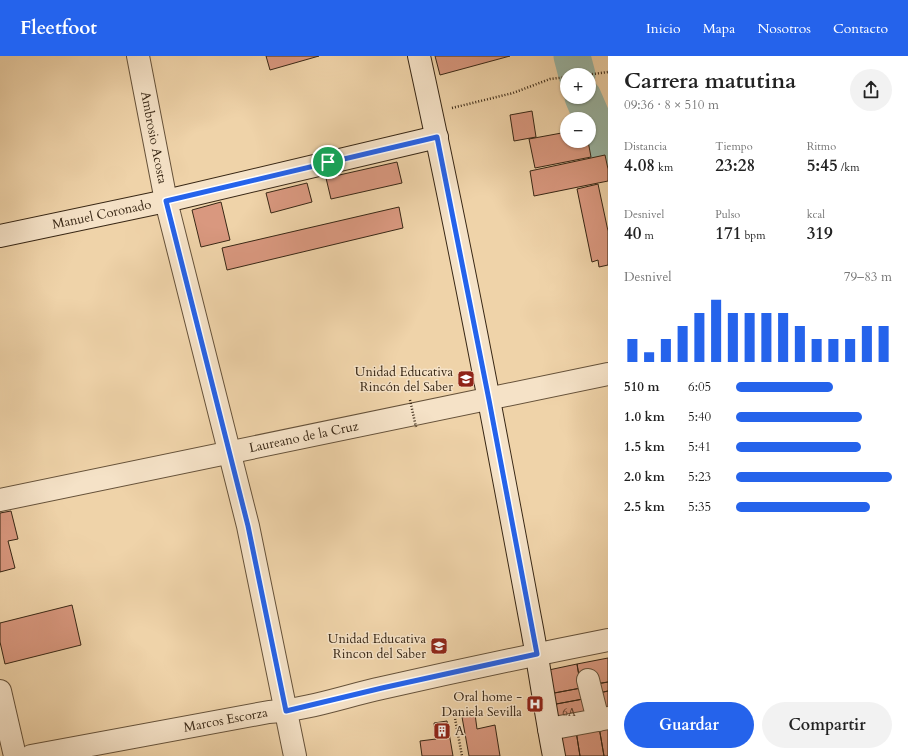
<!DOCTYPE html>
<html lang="es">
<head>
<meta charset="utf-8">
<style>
  :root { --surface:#fff; --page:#f2f2f2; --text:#222; --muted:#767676; --accent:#2563eb }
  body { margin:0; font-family:Cardo,serif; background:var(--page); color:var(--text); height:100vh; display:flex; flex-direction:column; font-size:15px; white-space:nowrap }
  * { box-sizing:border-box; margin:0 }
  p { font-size:13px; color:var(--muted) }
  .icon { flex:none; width:22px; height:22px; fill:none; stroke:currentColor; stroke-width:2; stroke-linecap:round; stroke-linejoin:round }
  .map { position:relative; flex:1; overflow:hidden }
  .side { display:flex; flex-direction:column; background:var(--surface); width:300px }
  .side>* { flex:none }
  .controls { position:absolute; left:560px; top:12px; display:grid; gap:8px }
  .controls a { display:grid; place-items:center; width:36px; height:36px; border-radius:50%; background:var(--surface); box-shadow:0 1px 3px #0004; font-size:20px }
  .pin { position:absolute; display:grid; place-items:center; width:34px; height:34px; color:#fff; margin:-17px; border:2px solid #fff; border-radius:50%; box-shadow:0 1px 4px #0007 }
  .round { display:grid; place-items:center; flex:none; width:42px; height:42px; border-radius:21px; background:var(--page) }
  .head { display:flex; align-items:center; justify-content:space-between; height:68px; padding:0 16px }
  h1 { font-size:22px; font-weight:700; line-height:30px }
  .stats { display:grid; grid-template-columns:repeat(3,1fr); gap:6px; height:68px; padding:4px 16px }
  .stats div { display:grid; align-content:center }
  .stats b { font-size:17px; font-weight:700 }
  .stats small { font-size:11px; font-weight:400 }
  .stats p { font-size:11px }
  .chart { height:112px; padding:8px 16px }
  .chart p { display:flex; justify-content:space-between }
  .chart svg { width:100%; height:72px; margin-top:4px; stroke:var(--accent); stroke-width:6 }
  .button { display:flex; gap:8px; margin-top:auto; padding:8px 16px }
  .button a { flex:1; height:46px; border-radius:24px; background:var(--accent); color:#fff; font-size:16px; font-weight:700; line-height:46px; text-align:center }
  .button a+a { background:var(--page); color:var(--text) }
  ul { padding:0 16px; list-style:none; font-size:13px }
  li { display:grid; grid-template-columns:64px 48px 1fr; align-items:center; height:30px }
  li i { height:10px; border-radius:5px; background:var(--accent) }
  header { display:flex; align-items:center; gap:24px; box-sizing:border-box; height:56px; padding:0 20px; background:var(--accent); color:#fff }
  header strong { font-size:19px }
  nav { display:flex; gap:22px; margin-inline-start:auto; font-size:14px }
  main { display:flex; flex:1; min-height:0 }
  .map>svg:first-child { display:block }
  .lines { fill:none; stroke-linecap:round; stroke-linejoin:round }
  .river { stroke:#9ab8a7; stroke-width:37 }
  .building { fill:#d9987f; stroke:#382715 }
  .street-casing { stroke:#66523a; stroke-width:24 }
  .secondary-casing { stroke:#382715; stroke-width:24 }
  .path { stroke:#382715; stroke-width:2.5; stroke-dasharray:1 2; stroke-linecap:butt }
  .street { stroke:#f5e2c7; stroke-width:22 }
  .secondary { stroke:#f5e2c7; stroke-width:22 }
  .path-bridge { stroke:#382715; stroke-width:2.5; stroke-dasharray:1 2; stroke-linecap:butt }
  .route-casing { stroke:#fff; stroke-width:8 }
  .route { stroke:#2563eb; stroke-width:5 }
  .labels { text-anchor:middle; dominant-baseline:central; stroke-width:3; stroke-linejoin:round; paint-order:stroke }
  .number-label { font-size:11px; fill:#604330 }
  .street-label { font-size:13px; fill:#382715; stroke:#f5e2c7 }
  .poi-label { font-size:13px; fill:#382715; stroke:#f5e2c7; text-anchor:end }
</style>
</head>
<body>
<header>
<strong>Fleetfoot</strong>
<nav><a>Inicio</a><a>Mapa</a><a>Nosotros</a><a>Contacto</a></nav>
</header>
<main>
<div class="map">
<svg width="608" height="700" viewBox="0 0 608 700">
  <rect width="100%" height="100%" fill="#efd3a9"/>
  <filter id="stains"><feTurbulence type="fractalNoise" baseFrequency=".005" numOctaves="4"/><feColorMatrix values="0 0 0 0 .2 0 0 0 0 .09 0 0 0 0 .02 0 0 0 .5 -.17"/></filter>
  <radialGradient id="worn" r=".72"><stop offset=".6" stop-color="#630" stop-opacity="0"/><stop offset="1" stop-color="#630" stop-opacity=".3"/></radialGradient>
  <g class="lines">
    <!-- river -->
    <path class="river" d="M572,0L577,19
      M583,41L604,90L608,105"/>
  </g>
  <!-- building -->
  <path class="building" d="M266,0H319L270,14Z
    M435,0H510L440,19Z
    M532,55L536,81L514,85L510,59Z
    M567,76V85H588L591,101L535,112L529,83Z
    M605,99L608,113V125L534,140L530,115Z
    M397,106L402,127L331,143L326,122Z
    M307,127L312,146L271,157L266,137Z
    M598,128L608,175V209L599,211L598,204L592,206L577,133Z
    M221,146L230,184L201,191L192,154Z
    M399,151L403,172L227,214L222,192Z
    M11,455L18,483L8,485L15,512L0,516V457Z
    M72,549L81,589L5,608L0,586V567Z
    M608,602V626L596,628L579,620L577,608Z
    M577,608L581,632L549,638L544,615Z
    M608,626V635L599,637L596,628Z
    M581,632L583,643L551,649L549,638Z
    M608,635V657L599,637Z
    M583,643L587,664L555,670L551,649Z
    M475,658L477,673L495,669L500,700H469L462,661Z
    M447,665L453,700H422L420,685L436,683L434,667Z
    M608,669V700H604L599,671Z
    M599,671L604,700H580L576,675Z
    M576,675L580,700H557L554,680Z"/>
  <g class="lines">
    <!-- street casing -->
    <g class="street-casing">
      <g id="street">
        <path id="s1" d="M138,0L166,145L248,470L295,700"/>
        <path id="s2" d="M0,444L608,318"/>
        <path d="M588,624L598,664"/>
        <path d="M0,635L15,700"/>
        <path d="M549,673L608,662"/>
        <path id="s3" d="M31,700L269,656C307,654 345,640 382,632C457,615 532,599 608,584"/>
      </g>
    </g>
    <!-- secondary casing -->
    <g class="secondary-casing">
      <g id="secondary">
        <path d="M419,0C460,187 495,374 530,562C539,608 545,654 554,700"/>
        <path id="s4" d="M0,180L166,145L437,81"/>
      </g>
    </g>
    <!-- path -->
    <path class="path" d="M586,19L608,16
      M452,52L513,37L550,23L567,21
      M454,657L462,700"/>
    <!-- street -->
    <use href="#street" class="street"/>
    <!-- secondary -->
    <use href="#secondary" class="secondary"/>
    <!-- path-bridge -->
    <path class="path-bridge" d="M410,344L416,371"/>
  </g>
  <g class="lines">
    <!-- route casing -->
    <g class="route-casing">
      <path id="route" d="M437,81L489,344L537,598L382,632L286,655L248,470L166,145Z"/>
    </g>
    <!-- route -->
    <use href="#route" class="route"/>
  </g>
  <!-- icons -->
  <defs>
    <g id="school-square" transform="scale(0.9)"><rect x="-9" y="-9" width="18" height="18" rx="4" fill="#8f2418" stroke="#f5e2c7"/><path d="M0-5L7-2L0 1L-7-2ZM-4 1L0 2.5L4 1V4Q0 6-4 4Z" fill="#fff"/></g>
    <g id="hospital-square" transform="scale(0.9)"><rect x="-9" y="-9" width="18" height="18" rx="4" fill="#8f2418" stroke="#f5e2c7"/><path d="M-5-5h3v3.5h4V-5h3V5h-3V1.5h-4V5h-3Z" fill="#fff"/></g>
    <g id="building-square" transform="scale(0.9)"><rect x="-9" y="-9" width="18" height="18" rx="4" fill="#8f2418" stroke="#f5e2c7"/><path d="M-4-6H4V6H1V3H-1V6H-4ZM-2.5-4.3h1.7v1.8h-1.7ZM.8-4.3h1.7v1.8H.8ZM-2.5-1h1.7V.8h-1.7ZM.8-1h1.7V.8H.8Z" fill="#fff"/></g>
  </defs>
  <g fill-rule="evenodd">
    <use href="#school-square" x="466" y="323"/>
    <use href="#school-square" x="439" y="590"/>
    <use href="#hospital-square" x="535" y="648"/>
    <use href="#building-square" x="442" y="675"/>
  </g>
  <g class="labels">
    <!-- number labels -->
    <g class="number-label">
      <text x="569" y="656">6A</text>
    </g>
    <!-- street labels -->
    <g class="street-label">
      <text stroke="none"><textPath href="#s1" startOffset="83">Ambrosio Acosta</textPath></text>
      <text stroke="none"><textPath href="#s4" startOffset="104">Manuel Coronado</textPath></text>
      <text stroke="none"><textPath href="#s2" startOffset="310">Laureano de la Cruz</textPath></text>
      <text stroke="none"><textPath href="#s3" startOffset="198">Marcos Escorza</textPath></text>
    </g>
    <!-- poi labels -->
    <g class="poi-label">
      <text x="453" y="316">Unidad Educativa<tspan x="453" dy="15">Rincón del Saber</tspan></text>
      <text x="426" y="583">Unidad Educativa<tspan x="426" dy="15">Rincon del Saber</tspan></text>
      <text x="522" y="641">Oral home -<tspan x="522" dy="15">Daniela Sevilla</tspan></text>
      <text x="455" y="675" text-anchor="start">A</text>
    </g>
  </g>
  <rect width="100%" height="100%" filter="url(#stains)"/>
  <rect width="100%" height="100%" fill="url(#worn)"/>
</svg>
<div class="controls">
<a>+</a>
<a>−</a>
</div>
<div class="pin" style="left:328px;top:106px;background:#1e9e55"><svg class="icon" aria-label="arrive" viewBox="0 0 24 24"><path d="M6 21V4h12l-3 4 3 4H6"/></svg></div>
</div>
<section class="side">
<div class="head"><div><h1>Carrera matutina</h1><p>09:36 · 8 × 510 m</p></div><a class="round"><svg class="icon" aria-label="share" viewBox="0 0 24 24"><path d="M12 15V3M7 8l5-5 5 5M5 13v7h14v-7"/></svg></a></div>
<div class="stats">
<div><p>Distancia</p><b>4.08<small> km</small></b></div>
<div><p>Tiempo</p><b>23:28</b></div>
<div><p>Ritmo</p><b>5:45<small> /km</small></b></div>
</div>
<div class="stats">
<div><p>Desnivel</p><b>40<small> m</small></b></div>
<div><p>Pulso</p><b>171<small> bpm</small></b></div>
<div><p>kcal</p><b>319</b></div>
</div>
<div class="chart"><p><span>Desnivel</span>79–83 m</p>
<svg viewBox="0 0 160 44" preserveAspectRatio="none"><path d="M5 44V30M15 44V38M25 44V30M35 44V22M45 44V14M55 44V6M65 44V14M75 44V14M85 44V14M95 44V14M105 44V22M115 44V30M125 44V30M135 44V30M145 44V22M155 44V22"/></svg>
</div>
<ul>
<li><b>510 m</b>6:05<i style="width:62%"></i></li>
<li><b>1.0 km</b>5:40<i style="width:81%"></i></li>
<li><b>1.5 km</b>5:41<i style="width:80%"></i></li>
<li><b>2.0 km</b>5:23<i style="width:100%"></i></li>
<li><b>2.5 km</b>5:35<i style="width:86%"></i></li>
</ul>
<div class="button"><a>Guardar</a><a>Compartir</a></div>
</section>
</main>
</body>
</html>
